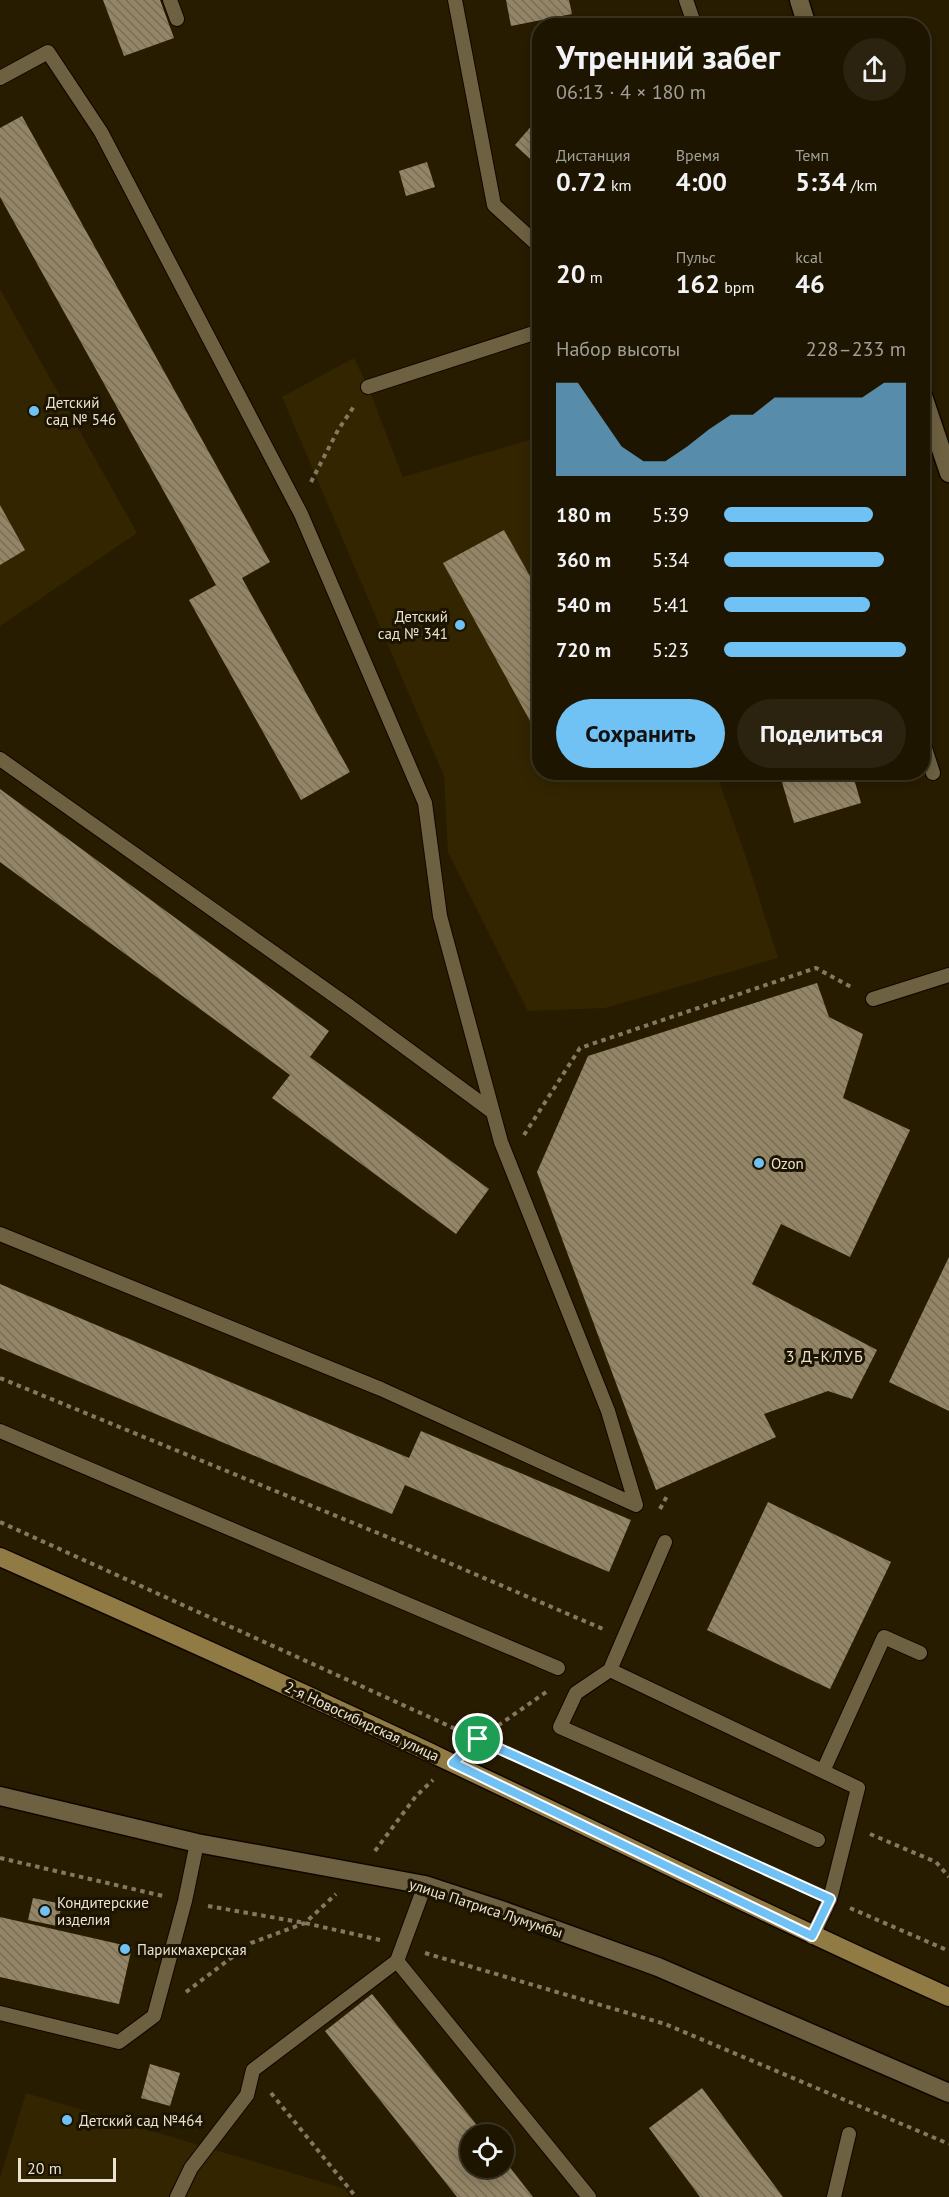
<!DOCTYPE html>
<html lang="ru">
<head>
<meta charset="utf-8">
<style>
  :root { --surface:#1e1500; --page:#2b220f; --text:#f1f3f6; --muted:#a19f99; --line:#3c3422; --accent:#70c1f4 }
  body { margin:0; font-family:"PT Sans",sans-serif; background:var(--page); color:var(--text); height:100vh; display:flex; flex-direction:column; font-size:22px; white-space:nowrap }
  * { box-sizing:border-box; margin:0 }
  p { font-size:20px; color:var(--muted) }
  .icon { flex:none; width:33px; height:33px; fill:none; stroke:currentColor; stroke-width:2; stroke-linecap:round; stroke-linejoin:round }
  .map { position:relative; flex:1; overflow:hidden }
  .drawer { position:absolute; left:532px; top:18px; width:398px; height:762px; display:flex; flex-direction:column; background:var(--surface); border-radius:24px; box-shadow:0 3px 15px #0003,0 0 0 2px var(--line) }
  .drawer>* { flex:none }
  .controls { position:absolute; left:460px; top:2124px; display:grid; gap:12px }
  .controls a { display:grid; place-items:center; width:54px; height:54px; border-radius:50%; background:var(--surface); box-shadow:0 3px 15px #0003,0 0 0 2px var(--line); font-size:30px }
  .scale { position:absolute; left:18px; bottom:15px; width:98px; box-sizing:border-box; padding-left:6px; border:3px solid #eae3d1; border-top:0; font-size:16px; line-height:21px; white-space:nowrap; color:#eae3d1; -webkit-text-stroke:4px #1c1401; paint-order:stroke }
  .pin { position:absolute; display:grid; place-items:center; width:51px; height:51px; color:#fff; margin:-26px; border:3px solid #fff; border-radius:50%; box-shadow:0 2px 6px #0007 }
  .round { display:grid; place-items:center; flex:none; width:63px; height:63px; border-radius:32px; background:var(--page) }
  .summary { display:flex; align-items:center; justify-content:space-between; height:102px; padding:0 24px }
  h1 { font-size:33px; font-weight:700; line-height:45px }
  .figures { display:grid; grid-template-columns:repeat(3,1fr); gap:9px; height:102px; padding:6px 24px }
  .figures div { display:grid; align-content:center }
  .figures b { font-size:26px; font-weight:700 }
  .figures small { font-size:16px; font-weight:400 }
  .figures p { font-size:16px }
  .chart { height:168px; padding:12px 24px }
  .chart p { display:flex; justify-content:space-between }
  .chart svg { width:100%; height:108px; margin-top:6px; fill:var(--accent); opacity:.7 }
  .primary-button { display:flex; gap:12px; margin-top:auto; padding:12px 24px }
  .primary-button a { flex:1; height:69px; border-radius:36px; background:var(--accent); color:#111; font-size:24px; font-weight:700; line-height:69px; text-align:center }
  .primary-button a+a { background:var(--page); color:var(--text) }
  ul { padding:0 24px; list-style:none; font-size:20px }
  li { display:grid; grid-template-columns:96px 72px 1fr; align-items:center; height:45px }
  li i { height:15px; border-radius:8px; background:var(--accent) }
  .map>svg:first-child { display:block }
  .built { fill:#332500 }
  .building { fill:url(#building-back-hatch) }
  .lines { fill:none; stroke-linecap:round; stroke-linejoin:round }
  .service-casing { stroke:#100600; stroke-width:16 }
  .minor-casing { stroke:#100600; stroke-width:21 }
  .tertiary-casing { stroke:#100600; stroke-width:21 }
  .primary-casing { stroke:#100600; stroke-width:21 }
  .path { stroke:#837962; stroke-width:4; stroke-dasharray:4.5 4.5; stroke-linecap:butt }
  .service { stroke:#6e6142; stroke-width:14 }
  .minor { stroke:#6e6142; stroke-width:18 }
  .tertiary { stroke:#6e6142; stroke-width:18 }
  .primary { stroke:#917b45; stroke-width:18 }
  .route-casing { stroke:#fff; stroke-width:12 }
  .route { stroke:#70c1f4; stroke-width:8 }
  .poi-dot { fill:#70c1f4; stroke:#1c1401; stroke-width:2 }
  .labels { text-anchor:middle; dominant-baseline:central; stroke-width:6; stroke-linejoin:round; paint-order:stroke }
  .poi-label { font-size:15px; fill:#eae3d1; stroke:#1c1401; text-anchor:start }
  .street-label { font-size:15px; fill:#eae3d1; stroke:#1c1401 }
  .neighbourhood-label { font-size:16px; letter-spacing:1.5px; fill:#eae3d1; stroke:#1c1401 }
</style>
</head>
<body>
<div class="map">
<svg width="949" height="2197" viewBox="0 0 949 2197">
  <defs>
    <pattern id="building-back-hatch" width="6" height="6" patternUnits="userSpaceOnUse" patternTransform="scale(1.5)"><rect width="6" height="6" fill="#938565"/><path d="M-1 5l2 2M0 0l6 6M5-1l2 2" fill="none" stroke="#786e58"/></pattern>
  </defs>
  <rect width="100%" height="100%" fill="#281c00"/>
  <!-- built -->
  <path class="built" d="M0,289L137,533L0,626Z
    M354,358L368,387L403,477L540,437V772L716,773L746,857L778,958L605,1008L528,1011L448,852L444,776L282,397Z
    M26,2093L345,2189L350,2197H0V2178Z"/>
  <!-- building -->
  <path class="building" d="M103,0H160L174,38L124,56Z
    M506,0H569L572,14L511,26Z
    M22,116L270,562L242,578L350,772L301,800L189,600L216,585L0,197V128Z
    M540,116V168L515,145Z
    M427,162L435,187L406,196L399,171Z
    M0,505L25,550L0,565Z
    M504,530L540,594V739L443,563Z
    M779,772H852L861,803L794,823Z
    M0,789L329,1031L310,1057L489,1189L456,1234L272,1098L290,1075L0,862Z
    M817,983L829,1017L863,1034L843,1098L910,1130L850,1257L781,1224L752,1284L877,1350L852,1399L828,1391L764,1414L776,1437L656,1490L537,1172L588,1056Z
    M949,1257V1411L889,1382Z
    M0,1284L409,1458L421,1431L631,1520L609,1572L405,1485L392,1514L0,1348Z
    M768,1502L891,1562L830,1689L707,1630Z
    M33,1898L62,1904L57,1926L28,1920Z
    M0,1917L132,1947L119,2004L0,1977Z
    M372,1994L484,2134H471V2168H504V2160L533,2197H457L325,2031Z
    M150,2064L180,2073L170,2106L141,2098Z
    M702,2088L783,2197H700L649,2128Z"/>
  <g class="lines">
    <!-- service casing -->
    <g class="service-casing">
      <path id="service" d="M170,0L177,19
        M455,0L494,205L540,247
        M686,0L695,26
        M0,78L48,52L101,132L301,514L425,803L440,916L501,1142L608,1411L636,1505L381,1389L0,1234
        M368,387L540,331
        M922,739L933,773
        M0,759L349,1006L493,1112
        M873,999L949,975
        M0,1431L558,1668
        M665,1542L610,1670L576,1693L560,1727L818,1840
        M610,1670L858,1788L830,1899L812,1937
        M823,1771L884,1637L920,1653
        M397,1961L589,2197
        M0,2013L119,2042L154,2016L185,1901L197,1843
        M177,2197L191,2168L247,2095L253,2070L397,1961L425,1885
        M834,2197L849,2134"/>
    </g>
    <!-- minor casing -->
    <g class="minor-casing">
      <path id="minor" d="M0,1796L197,1843L425,1885L501,1910L658,1967L949,2093"/>
    </g>
    <!-- tertiary casing -->
    <g class="tertiary-casing">
      <path id="tertiary" d="M799,0L807,26
        M922,393L949,473"/>
    </g>
    <!-- primary casing -->
    <g class="primary-casing">
      <path id="primary" d="M0,1557C151,1624 301,1691 450,1762C616,1840 781,1922 949,1997"/>
    </g>
    <!-- path -->
    <path class="path" d="M311,482L338,430L355,405
      M524,1135L580,1048L816,968L853,988
      M0,1378L407,1545L603,1629
      M660,1509L667,1496
      M0,1522L808,1889
      M476,1741L549,1690
      M870,1834L936,1862L949,1877
      M375,1851L416,1796L433,1780
      M0,1858L163,1896
      M208,1906L305,1923L380,1940
      M850,1908L949,1951
      M425,1953L665,2024L949,2144
      M186,1992L251,1943L305,1923L336,1894
      M271,2093L356,2197"/>
    <!-- service -->
    <use href="#service" class="service"/>
    <!-- minor -->
    <use href="#minor" class="minor"/>
    <!-- tertiary -->
    <use href="#tertiary" class="tertiary"/>
    <!-- primary -->
    <use href="#primary" class="primary"/>
  </g>
  <g class="lines">
    <!-- route casing -->
    <g class="route-casing">
      <path id="route" d="M478,1739L830,1899L812,1936L453,1763Z"/>
    </g>
    <!-- route -->
    <use href="#route" class="route"/>
  </g>
  <!-- markers -->
  <g class="poi-dot">
    <circle cx="34" cy="411" r="6"/>
    <circle cx="460" cy="625" r="6"/>
    <circle cx="759" cy="1163" r="6"/>
    <circle cx="45" cy="1911" r="6"/>
    <circle cx="125" cy="1949" r="6"/>
    <circle cx="67" cy="2120" r="6"/>
  </g>
  <g class="labels">
    <!-- poi labels -->
    <g class="poi-label">
      <text x="46" y="402">Детский<tspan x="46" dy="17">сад № 546</tspan></text>
      <text x="448" y="616" text-anchor="end">Детский<tspan x="448" dy="17">сад № 341</tspan></text>
      <text x="771" y="1163">Ozon</text>
      <text x="57" y="1902">Кондитерские<tspan x="57" dy="17">изделия</tspan></text>
      <text x="137" y="1949">Парикмахерская</text>
      <text x="79" y="2120">Детский сад №464</text>
    </g>
    <!-- street labels -->
    <g class="street-label">
      <text transform="translate(362 1721) rotate(25)">2-я Новосибирская улица</text>
      <text transform="translate(486 1908) rotate(18)">улица Патриса Лумумбы</text>
    </g>
    <!-- neighbourhood labels -->
    <g class="neighbourhood-label">
      <text x="825" y="1356">3 Д-КЛУБ</text>
    </g>
  </g>
</svg>
<div class="controls">
<a><svg class="icon" aria-label="locate" viewBox="0 0 24 24"><circle cx="12" cy="12" r="6"/><path d="M12 2v4M12 18v4M2 12h4M18 12h4"/></svg></a>
</div>
<div class="scale">20 m</div>
<div class="pin" style="left:478px;top:1739px;background:#1e9e55"><svg class="icon" aria-label="arrive" viewBox="0 0 24 24"><path d="M6 21V4h12l-3 4 3 4H6"/></svg></div>
<section class="drawer">
<div class="summary"><div><h1>Утренний забег</h1><p>06:13 · 4 × 180 m</p></div><a class="round"><svg class="icon" aria-label="share" viewBox="0 0 24 24"><path d="M12 15V3M7 8l5-5 5 5M5 13v7h14v-7"/></svg></a></div>
<div class="figures">
<div><p>Дистанция</p><b>0.72<small> km</small></b></div>
<div><p>Время</p><b>4:00</b></div>
<div><p>Темп</p><b>5:34<small> /km</small></b></div>
</div>
<div class="figures">
<div><b>20<small> m</small></b></div>
<div><p>Пульс</p><b>162<small> bpm</small></b></div>
<div><p>kcal</p><b>46</b></div>
</div>
<div class="chart"><p><span>Набор высоты</span>228–233 m</p>
<svg viewBox="0 0 160 44" preserveAspectRatio="none"><path d="M0 44V6L10 6L20 19L30 32L40 38L50 38L60 32L70 25L80 19L90 19L100 12L110 12L120 12L130 12L140 12L150 6L160 6V44z"/></svg>
</div>
<ul>
<li><b>180 m</b>5:39<i style="width:82%"></i></li>
<li><b>360 m</b>5:34<i style="width:88%"></i></li>
<li><b>540 m</b>5:41<i style="width:80%"></i></li>
<li><b>720 m</b>5:23<i style="width:100%"></i></li>
</ul>
<div class="primary-button"><a>Сохранить</a><a>Поделиться</a></div>
</section>
</div>
</body>
</html>
